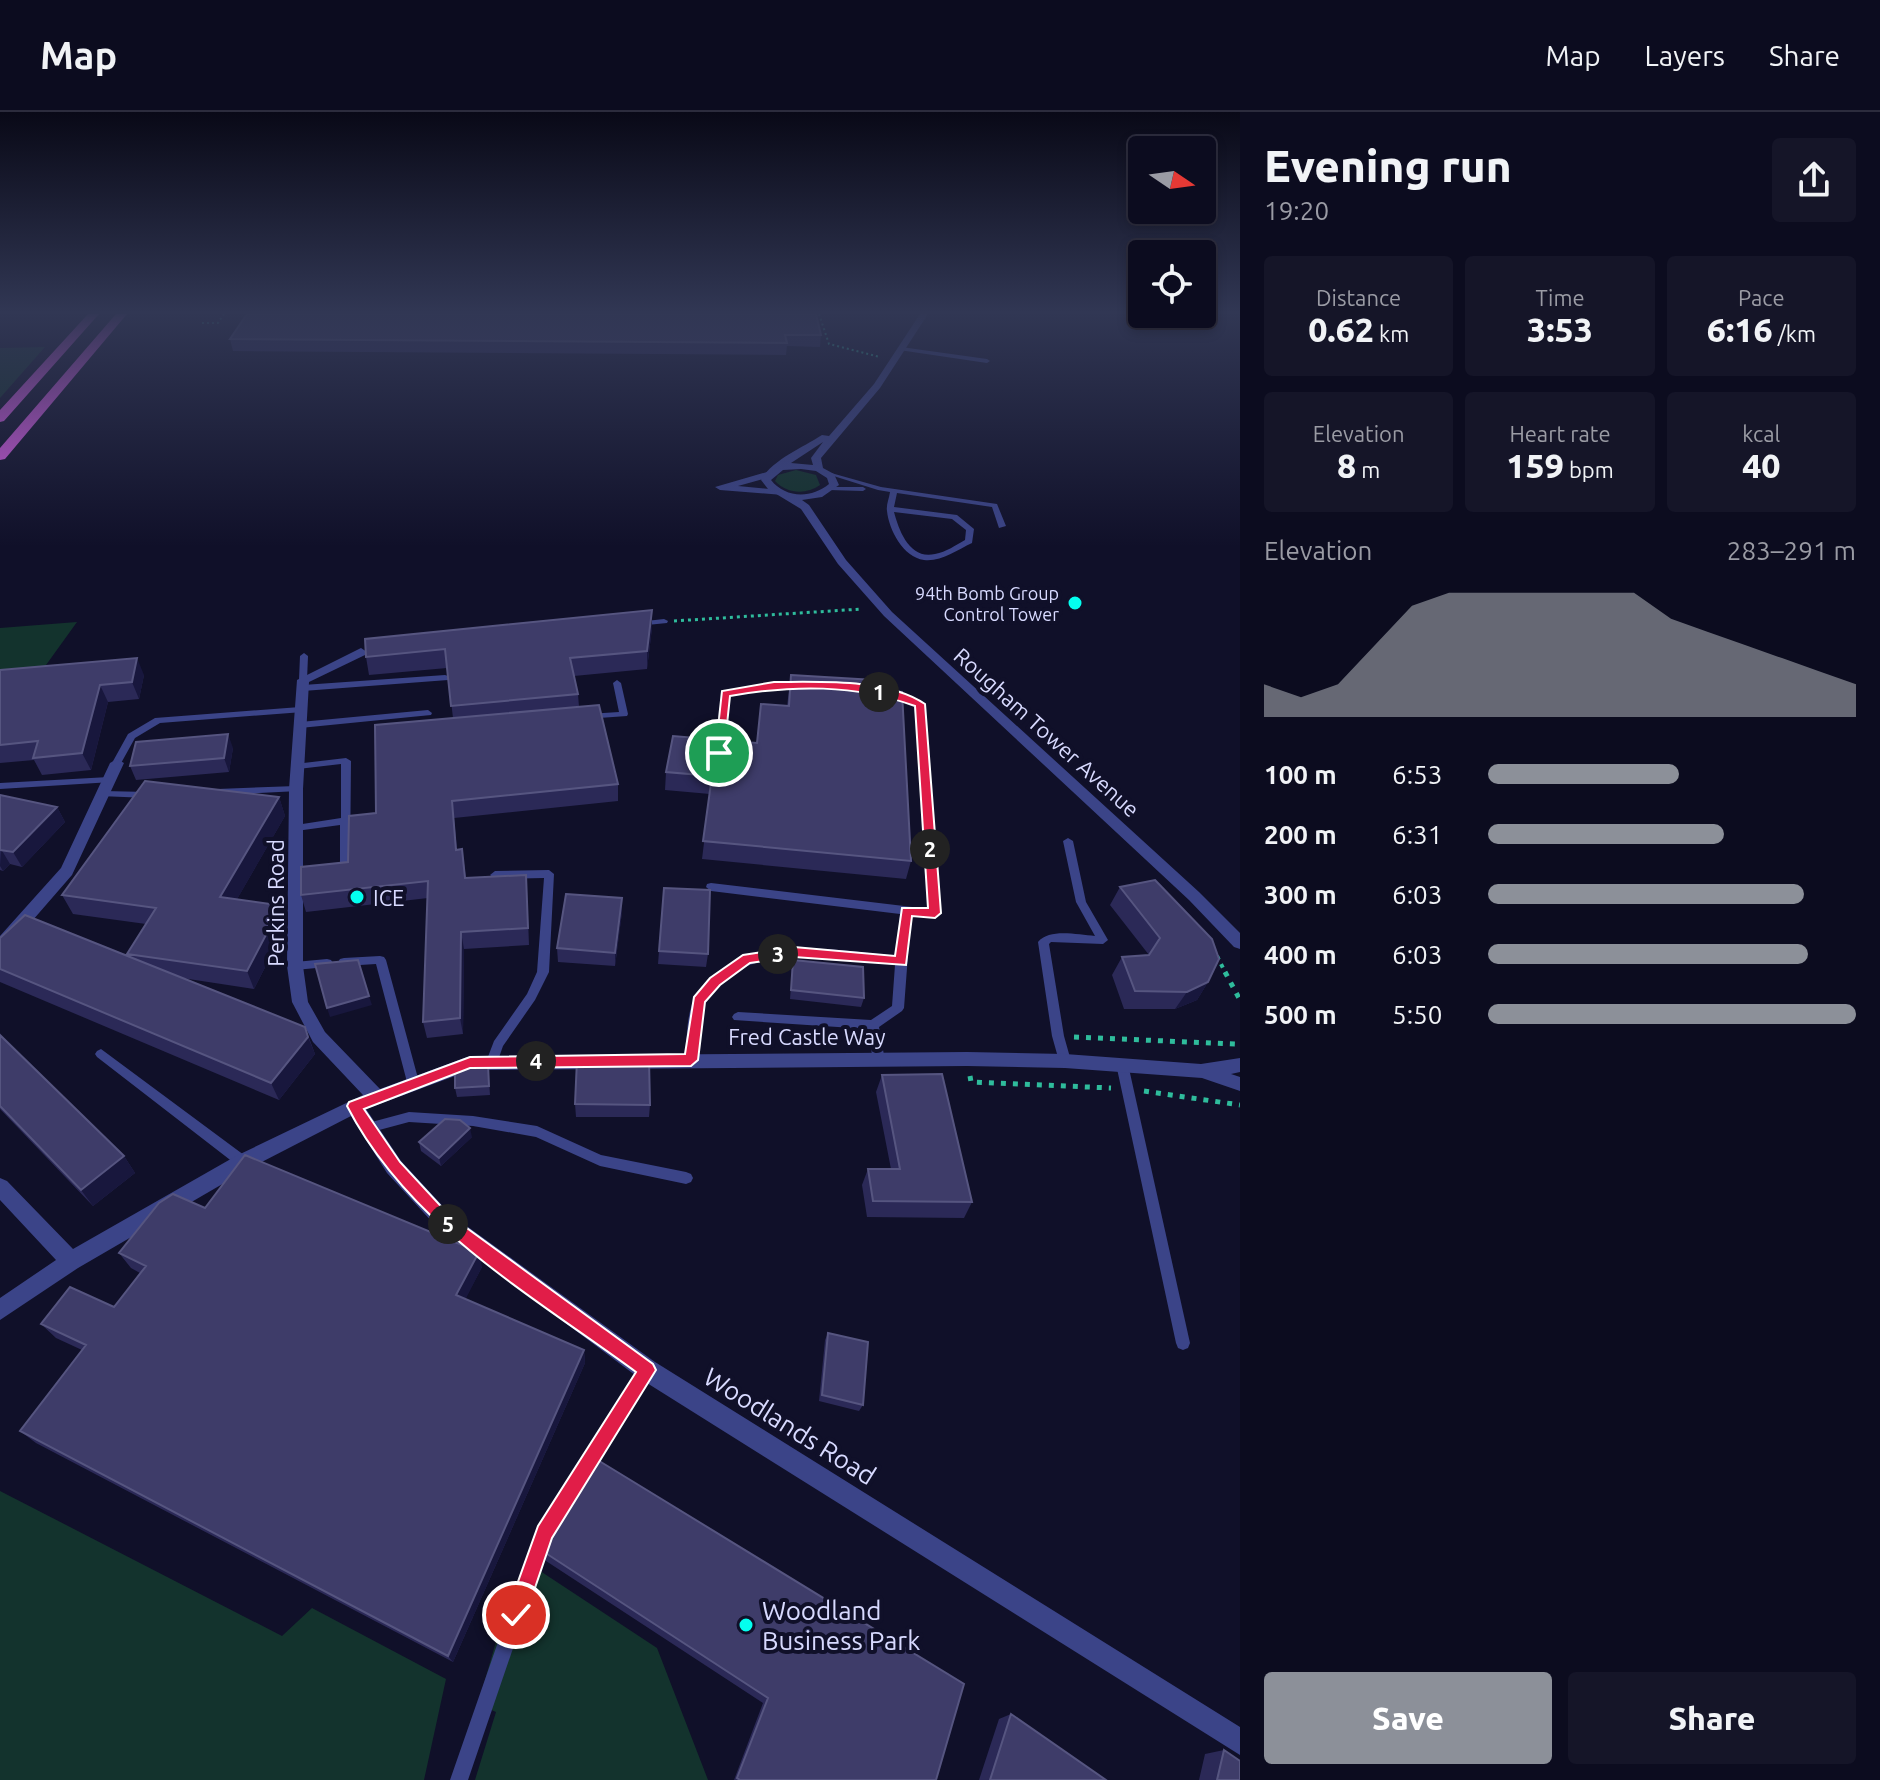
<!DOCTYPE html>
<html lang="en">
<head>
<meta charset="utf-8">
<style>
  :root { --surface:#0c0c1f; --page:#151528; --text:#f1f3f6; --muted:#9a9ba4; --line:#2c2c3d; --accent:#8c9099 }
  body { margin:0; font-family:Ubuntu,sans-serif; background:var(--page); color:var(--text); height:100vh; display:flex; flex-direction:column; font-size:30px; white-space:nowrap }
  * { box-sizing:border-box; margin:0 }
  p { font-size:26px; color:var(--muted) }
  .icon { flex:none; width:44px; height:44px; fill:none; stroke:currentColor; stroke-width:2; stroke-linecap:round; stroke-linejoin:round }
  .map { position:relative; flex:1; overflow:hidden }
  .details { display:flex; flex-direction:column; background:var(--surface); width:640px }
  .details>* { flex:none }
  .needle { width:52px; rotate:103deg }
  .controls { position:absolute; left:1128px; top:24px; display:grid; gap:16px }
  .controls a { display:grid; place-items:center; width:88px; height:88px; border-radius:8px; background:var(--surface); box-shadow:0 4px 12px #0003,0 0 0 2px var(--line); font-size:40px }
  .pin { position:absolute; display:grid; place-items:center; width:68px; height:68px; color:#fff; margin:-34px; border:4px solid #fff; border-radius:50%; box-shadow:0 2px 8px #0007 }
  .km { position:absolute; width:40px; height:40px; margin:-20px; border-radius:50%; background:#222; color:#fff; font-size:22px; line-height:40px; text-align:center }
  .round { display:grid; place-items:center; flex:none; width:84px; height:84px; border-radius:8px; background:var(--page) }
  .summary { display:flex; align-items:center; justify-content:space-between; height:136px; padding:0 24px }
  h1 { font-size:44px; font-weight:800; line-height:60px }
  .figures { display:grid; grid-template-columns:repeat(3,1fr); gap:12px; height:136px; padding:8px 24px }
  .figures div { display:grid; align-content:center; border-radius:8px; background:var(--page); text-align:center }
  .figures b { font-size:34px; font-weight:800 }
  .figures small { font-size:22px; font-weight:400 }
  .figures p { font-size:22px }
  .chart { height:224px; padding:16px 24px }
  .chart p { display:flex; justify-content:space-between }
  .chart svg { width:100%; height:144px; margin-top:8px; fill:var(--accent); opacity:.7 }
  .button { display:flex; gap:16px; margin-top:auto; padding:16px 24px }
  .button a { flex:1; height:92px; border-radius:8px; background:var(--accent); color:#fff; font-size:32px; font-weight:800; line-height:92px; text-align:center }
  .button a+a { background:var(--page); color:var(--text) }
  ul { padding:0 24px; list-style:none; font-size:26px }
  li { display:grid; grid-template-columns:128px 96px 1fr; align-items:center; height:60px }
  li i { height:20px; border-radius:10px; background:var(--accent) }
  header { display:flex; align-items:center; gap:48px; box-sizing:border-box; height:112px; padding:0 40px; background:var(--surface); border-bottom:2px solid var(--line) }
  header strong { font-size:38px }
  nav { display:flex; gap:44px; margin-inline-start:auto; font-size:28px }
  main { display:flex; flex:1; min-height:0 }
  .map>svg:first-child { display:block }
  .green { fill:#13332d }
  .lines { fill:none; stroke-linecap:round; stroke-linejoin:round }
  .path-far3 { stroke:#2fbc9c; stroke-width:2; stroke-dasharray:2 3; stroke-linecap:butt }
  .path-far2 { stroke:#2fbc9c; stroke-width:3; stroke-dasharray:3 4; stroke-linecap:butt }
  .path-far1 { stroke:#2fbc9c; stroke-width:4; stroke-dasharray:4 5; stroke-linecap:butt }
  .path { stroke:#2fbc9c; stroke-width:5; stroke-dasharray:5 7; stroke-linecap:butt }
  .service { fill:#3b4488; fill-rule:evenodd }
  .minor { fill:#3b4488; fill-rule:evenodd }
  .tertiary { fill:#3b4488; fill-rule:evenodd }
  .trunk { fill:#d459e0; fill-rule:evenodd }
  .wall { fill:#2b2957 }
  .shaded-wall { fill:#18173d }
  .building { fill:#3e3c69; stroke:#565580; stroke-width:2 }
  .route { fill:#e11d48; stroke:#fff; stroke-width:2 }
  .poi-dot { fill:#04ffef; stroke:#101029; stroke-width:3 }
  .labels { text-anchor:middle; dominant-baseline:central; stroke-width:8; stroke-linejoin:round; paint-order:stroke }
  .far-poi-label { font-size:18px; fill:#d8daff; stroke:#101029; text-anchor:end }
  .street-label { font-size:22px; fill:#d8daff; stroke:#101029 }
  .poi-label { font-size:22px; fill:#d8daff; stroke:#101029; text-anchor:start }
  .near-street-label { font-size:26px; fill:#d8daff; stroke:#101029 }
  .near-poi-label { font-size:26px; fill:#d8daff; stroke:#101029; text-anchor:start }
</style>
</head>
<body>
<header>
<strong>Map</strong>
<nav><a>Map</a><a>Layers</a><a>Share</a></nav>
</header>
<main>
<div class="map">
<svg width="1240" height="1668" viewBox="0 0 1240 1668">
  <rect width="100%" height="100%" fill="#101029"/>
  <!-- green -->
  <path class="green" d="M45,235L0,286V236Z
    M796,358L816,363L820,373C806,383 787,382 775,369L778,363Z
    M77,510L41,560L0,564V516Z
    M0,1379L282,1524L312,1496L446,1567L424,1668H0Z
    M525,1449L657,1536L708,1668H475L496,1600L478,1592L498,1523Z"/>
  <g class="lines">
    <!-- path-far3 -->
    <path class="path-far3" d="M819,202L829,232L880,245
      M202,211H218L224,202"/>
    <!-- path-far2 -->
    <path class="path-far2" d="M674,509L862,497"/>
    <!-- path-far1 -->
    <path class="path-far1" d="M1217,844L1226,862"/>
    <!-- path -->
    <path class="path" d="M1225,860L1240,888
      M1074,925L1235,932
      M970,964L971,970L1111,976
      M1144,979L1240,993"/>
    <!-- service -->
    <path class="service" d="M901,235L987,247L990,249L987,251L899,238Z
      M824,359L881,375L997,392L1006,414L999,416L992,395L897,381L894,395L957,403L974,417L972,431C957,438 941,450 924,448C903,445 889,418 887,399C886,393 889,387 890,380L878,378L824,361ZM894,400L952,407L966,418L965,428C956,433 946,440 935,442C910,448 899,419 894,400Z
      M831,375H863L866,377L863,379L829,378L828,377Z
      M664,507L668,509L667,511L637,514L633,512L637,510Z
      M304,541L308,544L307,568L303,571L299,568L300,544Z
      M445,563L448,564V568L303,579L299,576L303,573Z
      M617,568L621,571L628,602L627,604L585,607V603L588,602L619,600L613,571Z
      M774,570H804L808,573L804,576H774L729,584L724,640L719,643L716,642L714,640L722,580Z
      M889,578L924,592L940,801L935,805L911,803L904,896L902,899L879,915L885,949L883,953L879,954L875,953L873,949L868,917L734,908L732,905L734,902L738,900L871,908L892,894L895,853C840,846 754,829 714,878C710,883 705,887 703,893C697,909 699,931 697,948L695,952L691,953L687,952L685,948C687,930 686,910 692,892C695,884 701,878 706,872C748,821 838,838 896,844L900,802L711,779L706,775L707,772L711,771L929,797L916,593L886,583V579Z
      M300,595L304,598L303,600L160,611L135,626L120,653L117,654L112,651L128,622L155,606Z
      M428,598L432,601L431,603L300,616L295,613L300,610Z
      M346,646L351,649L350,750L345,754L340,750V713L296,719L291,716L296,713L341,706V652L298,657L293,654L295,652Z
      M109,665L114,668L112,670L0,677V671Z
      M296,674L301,677L299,679L217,683L212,680L217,677Z
      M103,679L148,680L153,683L148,686L100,684L98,682L100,680Z
      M1068,726L1073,729L1086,790L1108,828L1103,832L1051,830L1049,832L1064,924L1071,949L1069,953L1065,954L1061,953L1059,949L1052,924L1038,830C1050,816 1077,823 1095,824L1076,790L1063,729Z
      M549,758L554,762L549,860L535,888L503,934L496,954L492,955L488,954L486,950L494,929L527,882L537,860L544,766L495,767L490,763L495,759Z
      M380,844L384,845L386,848L419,970L417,974L413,975L409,974L407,970L376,852L344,854L340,853L338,850L340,847L344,846Z
      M327,847L331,848L333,851L331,854L327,855L295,858L291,857L289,854L291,851L295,850Z
      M101,937L248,1046L249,1050L248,1054L243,1056L238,1054L97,945L95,942L97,939Z
      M1122,947L1126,948L1128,952L1190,1231L1188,1236L1183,1238L1178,1236L1176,1231L1116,952L1118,948Z
      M409,1000L473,1004L537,1014L601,1043L686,1060L691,1062L693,1066L691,1070L686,1072L600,1054L536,1025L473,1014L409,1010L368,1021L364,1020L362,1016L364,1012L368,1011Z
      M647,1251L652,1253L654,1258L652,1263L551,1425L468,1668H450L538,1415L642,1253Z"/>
    <!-- minor -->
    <path class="minor" d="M767,360L772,363L770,365L738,374L779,378L783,379V383L720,378L715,375Z
      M361,536L367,540L365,543L309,570L303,677V854L308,890L325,920L380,977L470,944L967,940L1065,942L1201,952L1240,946V960L1231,962L1240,965V979L1202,966L1065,956L967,954L471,958L366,997L401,1049L450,1102L655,1250L1240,1615V1643L639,1266L436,1114L387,1061L351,1004L250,1056L78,1156L0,1208V1186L56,1148L0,1088V1066L7,1069L73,1137L236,1044L363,983L313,930L292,890L287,854L289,677L297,568Z
      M117,647L124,651L72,763L6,839L0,841V824L61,756L110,651Z"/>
    <!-- tertiary -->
    <path class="tertiary" d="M920,202H928L880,276L821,346L823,356L834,362L839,373L822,385L802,388L809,393L846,448L892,500L1199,780L1240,821V837L1234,835L1189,788L884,504L838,452L801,397L768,377L761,368C772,348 802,336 822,323L829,324L874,272ZM823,330L811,346L813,353L791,351ZM801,357L816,359L827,366L829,372C811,387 785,386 771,368L783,358Z"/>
    <!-- trunk -->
    <path class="trunk" d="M88,202H99L4,309L0,310V298Z
      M116,202H127L5,347L0,348V336Z"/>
  </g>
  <!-- wall -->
  <path class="wall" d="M821,223L820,235L787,234L786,243L233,239L230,227Z
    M652,516L647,557L574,564L578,582L579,595L618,672V689L454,706L457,738L462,737L466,766L527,780L529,833L464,837L463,922L427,926L423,910L428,786L306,800L301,783L348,750L376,701L453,606L447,556L369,563L366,545Z
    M0,558L144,563L139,587L108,590L91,658L42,663L34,648L0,651Z
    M791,563L874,578L911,749L906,767L702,747L710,682L665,678L666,660L757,631L787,594Z
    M233,636L229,660L136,668L130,654Z
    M0,683L57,695L65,710L22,755L10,752L3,759L0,758Z
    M279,685L285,704L237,787L284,811V818L254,877L182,866L305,915L315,942L279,988L0,870V826L129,845L127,842L146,812L73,802L62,783Z
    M1120,775L1208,870L1197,888L1175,897H1124L1112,863L1122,845L1149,843L1110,793Z
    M622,800L615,854L558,850L557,836Z
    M659,839L708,842L706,855L658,852Z
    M793,848L864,886L861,895L790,887Z
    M0,923L124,1044L135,1061L93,1094L0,997Z
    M488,952L490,983L457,985L455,976Z
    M882,963L972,1090L964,1106L867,1105L862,1073L868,1057H891L876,980Z
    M575,992L650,993L649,1005H576Z
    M472,1025L441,1054L421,1039L419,1030Z
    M205,1096L482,1155L465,1187L584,1238L585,1251L453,1550L36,1331L20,1319L82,1238L56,1226L41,1212L114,1195L140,1161L131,1156L119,1141Z
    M828,1221L863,1293L859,1299L819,1289L825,1228Z
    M544,1440L936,1668H734L763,1591L546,1449Z
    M1011,1602L1106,1668H979L999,1607Z
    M1224,1638L1240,1668H1199L1205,1642Z"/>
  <!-- shaded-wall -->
  <path class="shaded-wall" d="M652,498V516L647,557V539Z
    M137,546L144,563L139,587L132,570Z
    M100,573L108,590L91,658L82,641Z
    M228,622L233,636L229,660L224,646Z
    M279,685L285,704L228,803L220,785Z
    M452,689L454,706L458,755L456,738Z
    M57,695L65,710L22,755L13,740Z
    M1,737L10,752L3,759L0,754Z
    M622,786V800L615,854V841Z
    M278,793L284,811V818L254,877L247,859Z
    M461,820L464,837L463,922L460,906Z
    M1208,870L1197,888L1175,897L1187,880Z
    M369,884L372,893L330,905L327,896Z
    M308,925L315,942L279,988L271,971Z
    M470,1016L472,1025L441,1054L439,1046Z
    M124,1044L135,1061L93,1094L81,1078Z
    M479,1140L482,1155L460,1198L456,1183Z
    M584,1238L585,1251L453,1550L448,1544Z"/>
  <!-- building -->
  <path class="building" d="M247,202H816L821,223H785L787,231L230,227Z
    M652,498L647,539L570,546L578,582L451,594L445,537L366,545L365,527Z
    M137,546L132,570L100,573L82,641L33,646L38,629L0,633V558Z
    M791,563L874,568V578L902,580L911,749L703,729L712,664L666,660L673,624L757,631L761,592L789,594Z
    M599,593L618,672L452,689L456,738L462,737L465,766L526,763L528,816L461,820L460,906L423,910L428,769L301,783V755L348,750L349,704L376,701L375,613Z
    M228,622L224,646L130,654L136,630Z
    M145,669L279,685L220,785L278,793V800L247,859L127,842L156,796L62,783Z
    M0,683L57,695L13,740L0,738Z
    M1155,768L1212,827L1219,847L1208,870L1187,880L1135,879L1122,845L1149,843L1160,826L1120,775Z
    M664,776L710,778L708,842L659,839Z
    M566,782L622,786L615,841L557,836Z
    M25,803L305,915L308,925L271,971L0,857V826Z
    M358,848L369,884L327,896L315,852Z
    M793,848L863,855L864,886L791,878Z
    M0,923L124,1044L81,1078L0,994Z
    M577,948H649L650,993L575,992Z
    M470,952H488L489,974L455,976V958Z
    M942,962L972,1090L873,1089L868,1057H900L882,963Z
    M445,1007L460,1008L470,1016L439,1046L419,1030Z
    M245,1043L479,1140L456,1183L584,1238L448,1544L20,1319L86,1233L41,1212L70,1175L114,1195L146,1154L119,1141L159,1091L173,1082L205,1096Z
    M828,1221L868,1230L863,1293L822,1283Z
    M596,1347L964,1572L936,1668H740L737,1666L768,1586L544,1440Z
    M1011,1602L1106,1668H990Z
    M1224,1638L1240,1649V1668H1217Z"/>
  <!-- sky -->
  <linearGradient id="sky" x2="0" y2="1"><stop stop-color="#090917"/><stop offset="0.46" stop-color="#313754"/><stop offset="1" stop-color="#313754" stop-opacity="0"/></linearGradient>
  <rect width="1240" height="435" fill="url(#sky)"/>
  <!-- route -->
  <path class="route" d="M774,570C818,570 888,566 925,592L941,801L935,806L912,804L906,853L794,845L750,851L720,873L705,890L698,948L691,954L470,956L364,997L400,1050L449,1103L653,1252L656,1258L552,1426L523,1511L516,1513L509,1511L506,1503L538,1414L636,1260C531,1183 408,1113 347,994L349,990L470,945L685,942L694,885L710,866L743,843L794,835L895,844L902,796H928L915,594C854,572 793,573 730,584L724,641L715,643L722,579Z"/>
  <!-- markers -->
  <g class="poi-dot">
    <circle cx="1075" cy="491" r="8"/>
    <circle cx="357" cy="785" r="8"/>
    <circle cx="746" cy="1513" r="8"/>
  </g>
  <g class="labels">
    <!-- far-poi labels -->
    <g class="far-poi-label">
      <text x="1059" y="481">94th Bomb Group<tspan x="1059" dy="21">Control Tower</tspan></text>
    </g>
    <!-- street labels -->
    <g class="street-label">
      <text transform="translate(1047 620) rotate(42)">Rougham Tower Avenue</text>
      <text transform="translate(275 791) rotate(-90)">Perkins Road</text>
      <text x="807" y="924">Fred Castle Way</text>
    </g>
    <!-- poi labels -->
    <g class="poi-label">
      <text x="373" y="785">ICE</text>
    </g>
    <!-- near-street labels -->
    <g class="near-street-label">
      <text transform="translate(790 1314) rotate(32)">Woodlands Road</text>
    </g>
    <!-- near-poi labels -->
    <g class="near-poi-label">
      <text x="762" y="1498">Woodland<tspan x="762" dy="30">Business Park</tspan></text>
    </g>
  </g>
</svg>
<div class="controls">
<a><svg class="needle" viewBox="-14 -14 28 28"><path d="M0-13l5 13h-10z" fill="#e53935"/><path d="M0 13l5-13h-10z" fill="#9a9ba4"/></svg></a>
<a><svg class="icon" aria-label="locate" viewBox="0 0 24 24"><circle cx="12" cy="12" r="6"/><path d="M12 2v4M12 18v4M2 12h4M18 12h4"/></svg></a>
</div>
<div class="pin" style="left:719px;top:641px;background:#1e9e55"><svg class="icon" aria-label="arrive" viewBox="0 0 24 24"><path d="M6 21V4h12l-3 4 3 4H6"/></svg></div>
<div class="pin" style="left:516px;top:1503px;background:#d93025"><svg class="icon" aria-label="check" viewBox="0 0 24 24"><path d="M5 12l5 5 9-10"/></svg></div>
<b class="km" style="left:879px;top:580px">1</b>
<b class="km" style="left:930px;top:737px">2</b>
<b class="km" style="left:778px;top:842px">3</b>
<b class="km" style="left:536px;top:949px">4</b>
<b class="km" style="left:448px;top:1112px">5</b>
</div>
<section class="details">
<div class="summary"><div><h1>Evening run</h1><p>19:20</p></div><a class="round"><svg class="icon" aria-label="share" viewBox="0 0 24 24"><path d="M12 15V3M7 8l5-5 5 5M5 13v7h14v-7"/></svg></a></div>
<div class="figures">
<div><p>Distance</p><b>0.62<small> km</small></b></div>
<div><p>Time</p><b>3:53</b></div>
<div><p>Pace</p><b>6:16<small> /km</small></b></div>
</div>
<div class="figures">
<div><p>Elevation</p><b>8<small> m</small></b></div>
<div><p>Heart rate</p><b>159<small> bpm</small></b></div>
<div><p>kcal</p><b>40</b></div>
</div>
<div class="chart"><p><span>Elevation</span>283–291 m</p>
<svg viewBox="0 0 160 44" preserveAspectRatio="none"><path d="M0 44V34L10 38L20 34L30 22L40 10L50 6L60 6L70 6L80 6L90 6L100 6L110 14L120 18L130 22L140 26L150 30L160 34V44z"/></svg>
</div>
<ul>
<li><b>100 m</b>6:53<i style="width:52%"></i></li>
<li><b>200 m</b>6:31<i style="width:64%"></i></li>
<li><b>300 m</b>6:03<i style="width:86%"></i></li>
<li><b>400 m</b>6:03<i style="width:87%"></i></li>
<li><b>500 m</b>5:50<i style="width:100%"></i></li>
</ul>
<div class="button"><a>Save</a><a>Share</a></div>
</section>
</main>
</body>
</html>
